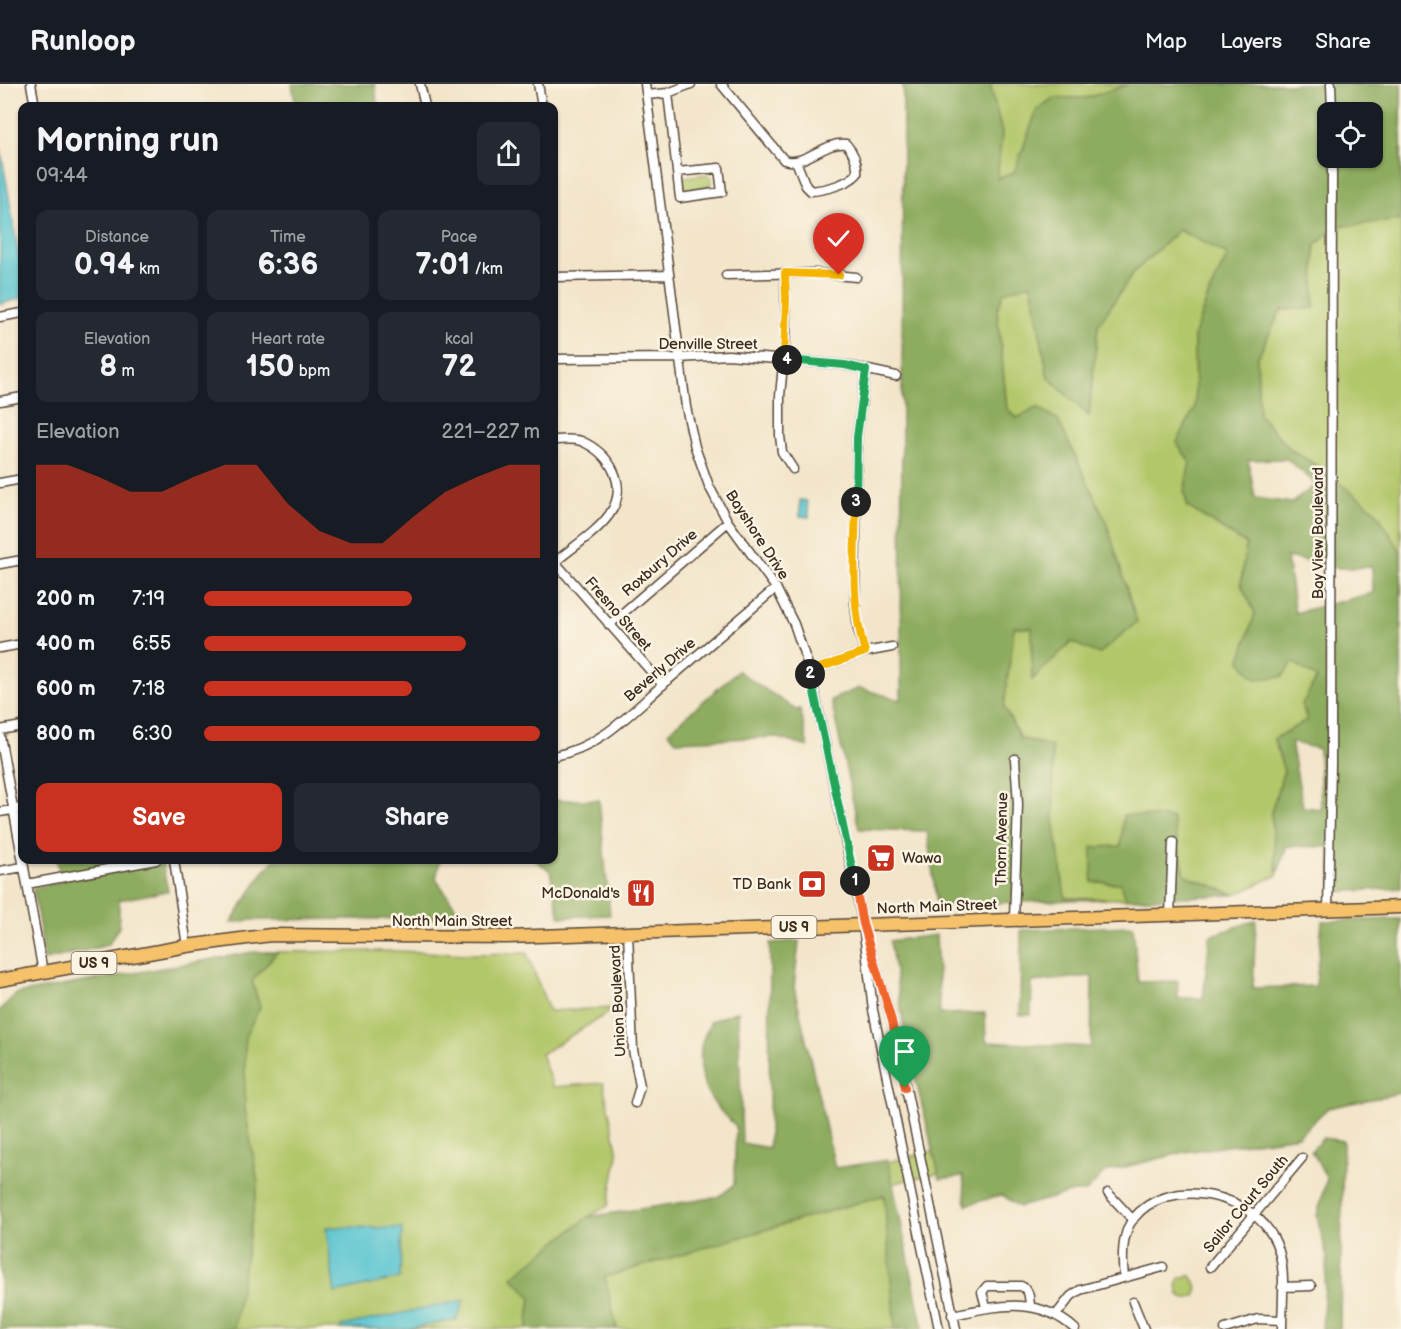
<!DOCTYPE html>
<html lang="en">
<head>
<meta charset="utf-8">
<style>
  :root { --surface:#171b24; --page:#242831; --text:#f1f3f6; --muted:#9ea1a6; --line:#363941; --accent:#c8321e }
  body { margin:0; font-family:"Balsamiq Sans",sans-serif; background:var(--page); color:var(--text); height:100vh; display:flex; flex-direction:column; font-size:22px; white-space:nowrap }
  * { box-sizing:border-box; margin:0 }
  p { font-size:20px; color:var(--muted) }
  .icon { flex:none; width:33px; height:33px; fill:none; stroke:currentColor; stroke-width:2; stroke-linecap:round; stroke-linejoin:round }
  .map { position:relative; flex:1; overflow:hidden }
  .sheet { position:absolute; left:18px; top:18px; width:540px; height:762px; display:flex; flex-direction:column; background:var(--surface); border-radius:12px; box-shadow:0 2px 4px #0004 }
  .sheet>* { flex:none }
  .fabs { position:absolute; left:1317px; top:18px; display:grid; gap:12px }
  .fabs a { display:grid; place-items:center; width:66px; height:66px; border-radius:12px; background:var(--surface); box-shadow:0 2px 4px #0004; font-size:30px }
  .pin { position:absolute; display:grid; place-items:center; width:51px; height:51px; color:#fff; margin:-62px -26px; border-radius:50% 50% 50% 0; rotate:-45deg; box-shadow:0 0 6px #0007 }
  .pin .icon { rotate:45deg }
  .km { position:absolute; width:30px; height:30px; margin:-15px; border-radius:50%; background:#222; color:#fff; font-size:16px; line-height:30px; text-align:center }
  .round { display:grid; place-items:center; flex:none; width:63px; height:63px; border-radius:12px; background:var(--page) }
  .overview { display:flex; align-items:center; justify-content:space-between; height:102px; padding:0 18px }
  h1 { font-size:33px; font-weight:700; line-height:45px }
  .metrics { display:grid; grid-template-columns:repeat(3,1fr); gap:9px; height:102px; padding:6px 18px }
  .metrics div { display:grid; align-content:center; border-radius:12px; background:var(--page); text-align:center }
  .metrics b { font-size:30px; font-weight:700 }
  .metrics small { font-size:16px; font-weight:400 }
  .metrics p { font-size:16px }
  .chart { height:168px; padding:12px 18px }
  .chart p { display:flex; justify-content:space-between }
  .chart svg { width:100%; height:108px; margin-top:6px; fill:var(--accent); opacity:.7 }
  .button { display:flex; gap:12px; margin-top:auto; padding:12px 18px }
  .button a { flex:1; height:69px; border-radius:12px; background:var(--accent); color:#fff; font-size:24px; font-weight:700; line-height:69px; text-align:center }
  .button a+a { background:var(--page); color:var(--text) }
  ul { padding:0 18px; list-style:none; font-size:20px }
  li { display:grid; grid-template-columns:96px 72px 1fr; align-items:center; height:45px }
  li i { height:15px; border-radius:8px; background:var(--accent) }
  header { display:flex; align-items:center; gap:36px; box-sizing:border-box; height:84px; padding:0 30px; background:var(--surface); border-bottom:2px solid var(--line) }
  header strong { font-size:28px }
  nav { display:flex; gap:33px; margin-inline-start:auto; font-size:21px }
  .map>svg:first-child { display:block }
  .green { fill:#b2c76b; stroke:#767844; stroke-width:1.5 }
  .forest { fill:#8dac5f; stroke:#646b3e; stroke-width:1.5; fill-rule:evenodd }
  .water { fill:#59c5d0; stroke:#4a7877; stroke-width:1.5 }
  .lines { fill:none; stroke-linecap:round; stroke-linejoin:round }
  .minor-casing { stroke:#574638; stroke-width:11 }
  .highway-casing { stroke:#574638; stroke-width:15 }
  .minor { stroke:#fff; stroke-width:8 }
  .highway { stroke:#f5c16b; stroke-width:12 }
  .split-1-casing { stroke:#fff; stroke-width:12 }
  .split-2-casing { stroke:#fff; stroke-width:12 }
  .split-3-casing { stroke:#fff; stroke-width:12 }
  .split-4-casing { stroke:#fff; stroke-width:12 }
  .split-5-casing { stroke:#fff; stroke-width:12 }
  .split-1 { stroke:#f0652b; stroke-width:8 }
  .split-2 { stroke:#22a559; stroke-width:8 }
  .split-3 { stroke:#f5b400; stroke-width:8 }
  .split-4 { stroke:#22a559; stroke-width:8 }
  .split-5 { stroke:#f5b400; stroke-width:8 }
  .labels { text-anchor:middle; dominant-baseline:central; stroke-width:5; stroke-linejoin:round; paint-order:stroke }
  .shield { fill:#fcf5e5; stroke:#75675a; stroke-width:1.5 }
  .shield-label { font-size:14px; font-weight:bold; fill:#3b2a1e }
  .street-label { font-size:15px; fill:#3b2a1e; stroke:#fcf5e5 }
  .poi-label { font-size:15px; fill:#3b2a1e; stroke:#fcf5e5; text-anchor:end }
</style>
</head>
<body>
<header>
<strong>Runloop</strong>
<nav><a>Map</a><a>Layers</a><a>Share</a></nav>
</header>
<div class="map">
<svg width="1401" height="1245" viewBox="0 0 1401 1245">
  <rect width="100%" height="100%" fill="#fcf5e5"/>
  <filter id="ink" filterUnits="userSpaceOnUse"><feTurbulence type="fractalNoise" baseFrequency=".0167" numOctaves="2"/><feDisplacementMap in="SourceGraphic" scale="12" xChannelSelector="R" yChannelSelector="G"/><feConvolveMatrix kernelMatrix="1 2 1 2 8 2 1 2 1" color-interpolation-filters="sRGB"/></filter>
  <filter id="wash" filterUnits="userSpaceOnUse"><feTurbulence type="fractalNoise" baseFrequency=".008" numOctaves="4" result="noise"/><feDisplacementMap in="SourceGraphic" scale="24" xChannelSelector="R" yChannelSelector="G"/><feGaussianBlur stdDeviation="1.35" result="paint"/><feColorMatrix in="noise" values="0 0 0 0 0 0 0 0 0 0 0 0 0 0 0 0 0 1.4 0 .05"/><feComposite in="paint" operator="in"/></filter>
  <g filter="url(#wash)">
    <rect width="100%" height="100%" fill="#f3e5ca"/>
    <!-- green -->
    <path class="green" d="M990,0H1129L1087,14H1053L1037,26L1014,89L996,95L1002,49Z
      M1401,0V509H1373V483L1340,484V400L1313,379L1291,366L1259,331L1257,275L1281,226L1314,224L1315,162L1334,142L1372,74V28Z
      M706,90L712,94L710,102L687,106L683,104L681,96L684,93Z
      M1179,146L1228,171L1210,207L1194,251L1195,323L1177,359L1190,378L1184,409L1188,423L1246,460L1241,500L1255,529L1293,578L1317,594L1302,620L1307,636L1274,655L1284,687L1271,728L1277,791L1235,811L1185,791L1172,734L1123,731L1121,762L1092,798L1121,799L1126,815L1065,814L1054,736L1052,663L1020,654L1004,623L1014,543L1032,544V595L1071,558L1017,334L1007,325L997,226L1004,208L1031,199L1048,292L1089,332L1098,241L1134,188Z
      M397,867L468,870L527,869L549,927L616,924L541,970L553,1003L603,999L618,1070L608,1122L588,1133L711,1121L954,1062L1079,1058L938,1089L709,1143L531,1213L527,1245H0L254,903L252,897L277,868Z
      M884,1111L923,1245H617L604,1193Z
      M1190,1191C1196,1198 1198,1203 1196,1212L1186,1215L1179,1211L1177,1200L1180,1194Z"/>
    <!-- forest -->
    <path class="forest" d="M292,0H375L377,22H296Z
      M903,0H990L1002,49L997,95L1014,89L1037,26L1053,14H1087L1129,0H1401V136L1334,143L1315,162L1314,224L1281,226L1257,275L1259,331L1291,366L1313,379L1375,426L1401,468V804L1332,808L1330,763L1287,762L1277,791L1271,728L1284,687L1274,655L1307,636L1302,620L1317,594L1293,578L1282,593L1256,595L1240,577L1255,529L1241,500L1246,460L1188,423L1184,408L1190,378L1177,359L1195,323L1194,251L1210,207L1228,171L1179,146L1134,188L1098,241L1089,332L1048,293L1031,200L1004,208L997,226L1007,325L1017,334L1038,323L1058,336L1106,437L1137,538L1099,570L1071,558L1032,596V544L1014,543L1004,623L1020,654L1052,663L1054,736L1065,814L1107,815L937,821L927,747L859,745L831,616L859,604L901,616ZM1328,28H1372V74H1328ZM1287,375L1316,400L1292,419L1255,414L1248,376ZM1287,473L1340,484L1372,483L1373,509L1295,529ZM1291,658L1319,665L1321,725L1303,723Z
      M738,587L796,626L800,625L808,663L775,653L676,657L668,648Z
      M554,716H599L610,831L560,833L550,787L535,776H554Z
      M1123,731L1172,734L1185,791L1235,811L1126,815L1121,799L1092,798V763L1121,762Z
      M57,776H109L113,787L162,779L168,807L119,816V843L108,861L45,876L33,804L61,798Z
      M274,776H440L436,795L463,834L250,836L231,839L262,790Z
      M1401,835V1009L1328,1024L1298,1052L1185,1068L1105,1088L1086,1108H1074L1019,1123L1002,1111L966,1121L963,1092L940,1095L906,956L890,857L936,851L940,930L985,929L986,958L1091,963L1092,892L1032,898L1031,931H1020L1021,846L1133,842L1138,898L1178,897L1177,914H1203L1210,852L1256,836L1253,904L1316,902L1322,837Z
      M799,857L794,903L835,1084L888,1076L923,1245H895L884,1111L605,1193L617,1245H527L531,1213L512,1193L588,1133L718,1113L734,1101L736,1042C710,1020 698,1000 701,964C702,955 708,945 711,937L738,927L742,1059L769,1064L770,859Z
      M253,868H277L252,897L260,923L245,953V1025L258,1099L234,1245H0V926L16,910Z
      M1323,1054L1343,1057L1340,1245H1322L1327,1173L1317,1132L1327,1094L1311,1067Z"/>
    <!-- water -->
    <path class="water" d="M0,61L22,189V214L0,220Z
      M800,416L807,417L809,433L800,432Z
      M326,1143L402,1144L400,1194L335,1209Z
      M464,1216L457,1236L406,1245H342L341,1242Z"/>
  </g>
  <g filter="url(#ink)">
    <g class="lines">
      <!-- minor casing -->
      <g class="minor-casing">
        <path id="minor" d="M31,0L35,22
          M420,0L425,22
          M538,0L542,22
          M645,0L686,323L695,363L709,402L728,438L776,504L794,540L810,587L863,840L873,926L939,1245
          M721,0L784,76C805,83 824,57 846,60C853,68 858,79 857,90C848,100 825,106 811,107L806,102L796,77
          M1331,0L1332,28
          M668,9L680,114L722,108L719,84L677,88
          M647,11L668,9L691,0
          M785,189L786,249L780,312V352L782,368L793,385
          M726,191L815,189L856,193
          M554,193L669,191
          M0,233L22,229
          M554,275L679,274L728,271L845,281L896,292
          M0,317L22,313
          M554,356C562,356 573,354 581,357C610,369 630,402 609,431C595,450 572,463 554,479
          M0,399L22,395
          M554,477L663,601
          M0,480L22,476
          M609,541L728,438
          M0,564L22,560
          M865,568L858,545L855,519L857,353L866,286
          M810,587L865,568L892,563
          M0,646L22,642
          M0,652L43,888
          M554,672C602,663 631,628 667,597C703,566 740,535 776,504
          M0,728L22,724
          M174,776L187,862
          M0,787L23,783
          M27,800L156,776
          M1328,826L1331,680L1332,74
          M1170,831L1173,758
          M1014,835L1018,720L1015,675
          M628,849L633,966L640,1002L635,1019
          M870,864L892,937L956,1245
          M1108,1109L1133,1136
          M1210,1183L1302,1074
          M1124,1193C1122,1175 1121,1151 1133,1135C1168,1090 1255,1109 1276,1159C1287,1184 1282,1218 1282,1245
          M1282,1203L1311,1202
          M1133,1218L1144,1245
          M986,1223L982,1208L987,1202H1021C1030,1206 1029,1213 1030,1222
          M952,1231C997,1222 1037,1211 1075,1245
          M1056,1231L1071,1212L1080,1206L1163,1183
          M1225,1245L1258,1235L1282,1236"/>
      </g>
      <!-- highway casing -->
      <g class="highway-casing">
        <path id="highway" d="M0,896L187,862L271,851L507,853L1401,823"/>
      </g>
      <!-- minor -->
      <use href="#minor" class="minor"/>
      <!-- highway -->
      <use href="#highway" class="highway"/>
    </g>
  </g>
  <g class="lines" filter="url(#ink)">
    <!-- split-1 casing -->
    <g class="split-1-casing">
      <path id="split-1" d="M855,797L863,840L892,937L905,1004"/>
    </g>
    <!-- split-2 casing -->
    <g class="split-2-casing">
      <path id="split-2" d="M810,590L855,797"/>
    </g>
    <!-- split-3 casing -->
    <g class="split-3-casing">
      <path id="split-3" d="M810,590V587L865,568C850,520 855,468 856,418"/>
    </g>
    <!-- split-4 casing -->
    <g class="split-4-casing">
      <path id="split-4" d="M787,276L845,281L866,286L857,353L856,418"/>
    </g>
    <!-- split-5 casing -->
    <g class="split-5-casing">
      <path id="split-5" d="M787,276H784L786,214L785,189L839,191"/>
    </g>
    <!-- split-1 -->
    <use href="#split-1" class="split-1"/>
    <!-- split-2 -->
    <use href="#split-2" class="split-2"/>
    <!-- split-3 -->
    <use href="#split-3" class="split-3"/>
    <!-- split-4 -->
    <use href="#split-4" class="split-4"/>
    <!-- split-5 -->
    <use href="#split-5" class="split-5"/>
  </g>
  <!-- icons -->
  <defs>
    <g id="supermarket-square" transform="scale(1.5)"><rect x="-9" y="-9" width="18" height="18" rx="4" fill="#c8321e" stroke="#fcf5e5"/><path d="M-6-5.5h2.5l.6 2H6L4.5 2H-2.5L-4.4-4H-6ZM-1.5 3.2a1.3 1.3 0 1 0 .1 0ZM3 3.2a1.3 1.3 0 1 0 .1 0Z" fill="#fff"/></g>
    <g id="bank-square" transform="scale(1.5)"><rect x="-9" y="-9" width="18" height="18" rx="4" fill="#c8321e" stroke="#fcf5e5"/><path d="M-6-4H6V4H-6ZM0-2.3a2.3 2.3 0 1 0 0 4.6a2.3 2.3 0 1 0 0-4.6Z" fill="#fff"/></g>
    <g id="restaurant-square" transform="scale(1.5)"><rect x="-9" y="-9" width="18" height="18" rx="4" fill="#c8321e" stroke="#fcf5e5"/><path d="M-5-6h1v4h1v-4h1v4h1v-4h1v5L-1.5 .5V6h-2V.5L-5-1ZM5-6V6H3V1.5H1.5Q1.5-4 5-6Z" fill="#fff"/></g>
  </defs>
  <g fill-rule="evenodd">
    <use href="#supermarket-square" x="881" y="774"/>
    <use href="#bank-square" x="812" y="800"/>
    <use href="#restaurant-square" x="641" y="809"/>
  </g>
  <g class="labels">
    <!-- shield labels -->
    <g class="shield">
      <rect x="771.5" y="832" width="45" height="22" rx="4.5"/>
      <rect x="71.5" y="868" width="45" height="22" rx="4.5"/>
    </g>
    <g class="shield-label">
      <text x="794" y="843">US 9</text>
      <text x="94" y="879">US 9</text>
    </g>
    <!-- street labels -->
    <g class="street-label">
      <text x="708" y="260">Denville Street</text>
      <text transform="translate(1318 449) rotate(-90)">Bay View Boulevard</text>
      <text transform="translate(757 451) rotate(57)">Bayshore Drive</text>
      <text transform="translate(660 479) rotate(-41)">Roxbury Drive</text>
      <text transform="translate(618 530) rotate(49)">Fresno Street</text>
      <text transform="translate(660 586) rotate(-41)">Beverly Drive</text>
      <text transform="translate(1002 755) rotate(-89)">Thorn Avenue</text>
      <text transform="translate(937 823) rotate(-2)">North Main Street</text>
      <text x="452" y="837">North Main Street</text>
      <text transform="translate(618 917) rotate(-93)">Union Boulevard</text>
      <text transform="translate(1246 1120) rotate(-50)">Sailor Court South</text>
    </g>
    <!-- poi labels -->
    <g class="poi-label">
      <text x="902" y="774" text-anchor="start">Wawa</text>
      <text x="791" y="800">TD Bank</text>
      <text x="620" y="809">McDonald's</text>
    </g>
  </g>
</svg>
<div class="fabs">
<a><svg class="icon" aria-label="locate" viewBox="0 0 24 24"><circle cx="12" cy="12" r="6"/><path d="M12 2v4M12 18v4M2 12h4M18 12h4"/></svg></a>
</div>
<div class="pin" style="left:905px;top:1004px;background:#1e9e55"><svg class="icon" aria-label="arrive" viewBox="0 0 24 24"><path d="M6 21V4h12l-3 4 3 4H6"/></svg></div>
<div class="pin" style="left:839px;top:191px;background:#d93025"><svg class="icon" aria-label="check" viewBox="0 0 24 24"><path d="M5 12l5 5 9-10"/></svg></div>
<b class="km" style="left:855px;top:797px">1</b>
<b class="km" style="left:810px;top:590px">2</b>
<b class="km" style="left:856px;top:418px">3</b>
<b class="km" style="left:787px;top:276px">4</b>
<section class="sheet">
<div class="overview"><div><h1>Morning run</h1><p>09:44</p></div><a class="round"><svg class="icon" aria-label="share" viewBox="0 0 24 24"><path d="M12 15V3M7 8l5-5 5 5M5 13v7h14v-7"/></svg></a></div>
<div class="metrics">
<div><p>Distance</p><b>0.94<small> km</small></b></div>
<div><p>Time</p><b>6:36</b></div>
<div><p>Pace</p><b>7:01<small> /km</small></b></div>
</div>
<div class="metrics">
<div><p>Elevation</p><b>8<small> m</small></b></div>
<div><p>Heart rate</p><b>150<small> bpm</small></b></div>
<div><p>kcal</p><b>72</b></div>
</div>
<div class="chart"><p><span>Elevation</span>221–227 m</p>
<svg viewBox="0 0 160 44" preserveAspectRatio="none"><path d="M0 44V6L10 6L20 11L30 17L40 17L50 11L60 6L70 6L80 22L90 33L100 38L110 38L120 27L130 17L140 11L150 6L160 6V44z"/></svg>
</div>
<ul>
<li><b>200 m</b>7:19<i style="width:62%"></i></li>
<li><b>400 m</b>6:55<i style="width:78%"></i></li>
<li><b>600 m</b>7:18<i style="width:62%"></i></li>
<li><b>800 m</b>6:30<i style="width:100%"></i></li>
</ul>
<div class="button"><a>Save</a><a>Share</a></div>
</section>
</div>
</body>
</html>
